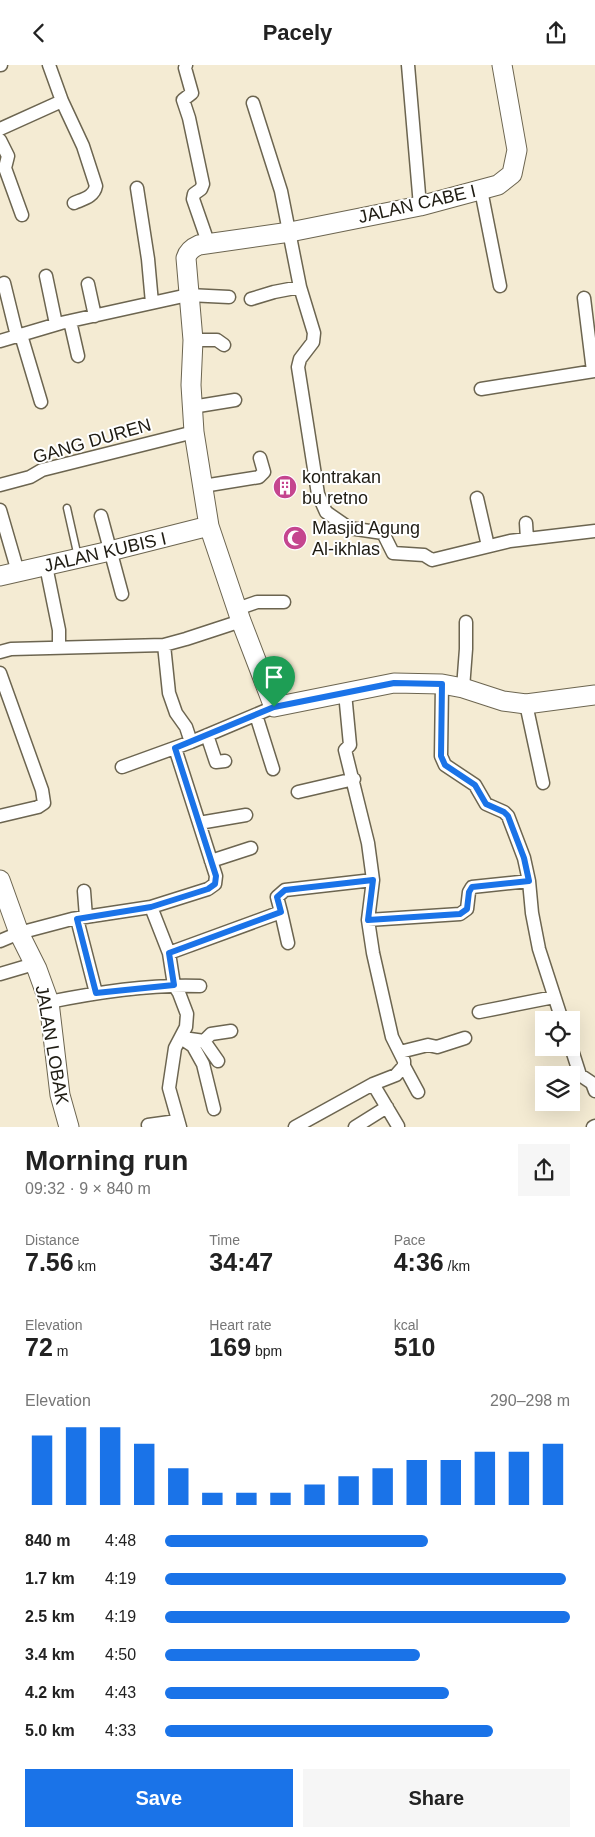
<!DOCTYPE html>
<html lang="en">
<head>
<meta charset="utf-8">
<style>
  :root { --surface:#fff; --page:#f6f6f6; --text:#222; --muted:#767676; --accent:#1a73e8 }
  body { margin:0; font-family:Arial,sans-serif; background:var(--page); color:var(--text); height:100vh; display:flex; flex-direction:column; font-size:19px; white-space:nowrap }
  * { box-sizing:border-box; margin:0 }
  p { font-size:16px; color:var(--muted) }
  .icon { flex:none; width:28px; height:28px; fill:none; stroke:currentColor; stroke-width:2; stroke-linecap:round; stroke-linejoin:round }
  .map { position:relative; height:1062px; overflow:hidden }
  .sheet { display:flex; flex-direction:column; background:var(--surface); flex:1 }
  .sheet>* { flex:none }
  .buttons { position:absolute; left:535px; top:946px; display:grid; gap:10px }
  .buttons a { display:grid; place-items:center; width:45px; height:45px; border-radius:0px; background:var(--surface); box-shadow:0 5px 20px #0002; font-size:25px }
  .pin { position:absolute; display:grid; place-items:center; width:42px; height:42px; color:#fff; margin:-51px -21px; border-radius:50% 50% 50% 0; rotate:-45deg; box-shadow:0 0 5px #0007 }
  .pin .icon { rotate:45deg }
  .round { display:grid; place-items:center; flex:none; width:52px; height:52px; border-radius:0px; background:var(--page) }
  .overview { display:flex; align-items:center; justify-content:space-between; height:85px; padding:0 25px }
  h1 { font-size:28px; font-weight:800; line-height:38px }
  .figures { display:grid; grid-template-columns:repeat(3,1fr); gap:8px; height:85px; padding:5px 25px }
  .figures div { display:grid; align-content:center }
  .figures b { font-size:25px; font-weight:800 }
  .figures small { font-size:14px; font-weight:400 }
  .figures p { font-size:14px }
  .chart { height:140px; padding:10px 25px }
  .chart p { display:flex; justify-content:space-between }
  .chart svg { width:100%; height:90px; margin-top:5px; stroke:var(--accent); stroke-width:6 }
  .cta { display:flex; gap:10px; margin-top:auto; padding:10px 25px }
  .cta a { flex:1; height:58px; border-radius:0px; background:var(--accent); color:#fff; font-size:20px; font-weight:800; line-height:58px; text-align:center }
  .cta a+a { background:var(--page); color:var(--text) }
  ul { padding:0 25px; list-style:none; font-size:16px }
  li { display:grid; grid-template-columns:80px 60px 1fr; align-items:center; height:38px }
  li i { height:12px; border-radius:6px; background:var(--accent) }
  header { display:flex; justify-content:space-between; align-items:center; height:65px; padding:0 25px; background:var(--surface); font-size:22px; font-weight:800 }
  .map>svg:first-child { display:block }
  .lines { fill:none; stroke-linecap:round; stroke-linejoin:round }
  .lane-casing { stroke:#6c6550; stroke-width:9 }
  .street-casing { stroke:#6c6550; stroke-width:15 }
  .secondary-casing { stroke:#6c6550; stroke-width:21 }
  .lane { stroke:#fff; stroke-width:6 }
  .street { stroke:#fff; stroke-width:12 }
  .secondary { stroke:#fff; stroke-width:19 }
  .route-casing { stroke:#fff; stroke-width:10 }
  .route { stroke:#1a73e8; stroke-width:6 }
  .labels { text-anchor:middle; dominant-baseline:central; stroke-width:4; stroke-linejoin:round; paint-order:stroke }
  .street-label { font-size:18px; fill:#1e1b12; stroke:#fff }
  .poi-label { font-size:18px; fill:#1e1b12; stroke:#fff; text-anchor:start }
</style>
</head>
<body>
<header><svg class="icon" aria-label="back" viewBox="0 0 24 24"><path d="M15 5l-7 7 7 7"/></svg>Pacely<svg class="icon" aria-label="share" viewBox="0 0 24 24"><path d="M12 15V3M7 8l5-5 5 5M5 13v7h14v-7"/></svg></header>
<div class="map">
<svg width="595" height="1062" viewBox="0 0 595 1062">
  <rect width="100%" height="100%" fill="#f4ebd3"/>
  <g class="lines">
    <!-- lane casing -->
    <g class="lane-casing">
      <path id="lane" d="M67,443L78,492"/>
    </g>
    <!-- street casing -->
    <g class="street-casing">
      <path id="street" d="M0,0H1
        M49,0L62,36L83,81L96,121C94,132 83,134 74,138
        M186,0L185,3L192,28L183,35L189,53L203,119L201,124L194,129L193,134L209,180
        M408,0L420,141
        M253,38L281,126L300,222L314,268L313,277L300,294L298,302L318,429L326,447L349,463L383,468L393,488L424,490L432,495L510,476L595,466
        M0,64L62,36
        M0,75L8,91L5,103L22,150
        M137,123L148,194L152,238
        M481,125L500,221
        M46,211L56,259
        M4,218L17,271
        M88,219L95,251
        M584,233L593,306
        M251,234L274,227L300,222
        M70,256L78,291
        M21,270L41,337
        M193,275H217L224,280
        M0,276L61,258L188,230L229,232
        M481,324L595,306
        M192,342L235,335
        M0,420L30,412L42,405L194,367
        M203,421L259,412L264,407L260,393
        M477,433L488,481
        M0,445L18,507
        M101,451L122,529
        M526,458L527,474
        M46,501L59,565V583
        M237,544L257,537H284
        M164,580L169,628L176,648L186,662L191,677
        M0,587L11,584L164,580L186,574L241,556
        M0,608L42,725L44,738L38,742L0,751
        M442,619L441,691L445,700L475,720L486,739L504,747L508,751L524,793L529,816L532,848L539,884L562,955
        M463,623L466,584V557
        M345,628L350,680L345,685L368,778L373,815L368,855L373,888L392,972L404,996V1001L418,1027
        M526,639L543,718
        M256,650L273,704
        M207,670L216,697L225,696
        M122,702L191,677L274,642
        M298,727L354,714
        M199,758L246,750
        M211,796L251,783
        M84,826L86,852
        M151,842L169,888L174,920L179,928L187,949L186,962L175,983L169,1023L180,1062
        M281,847L288,878
        M77,854L96,928
        M368,855L460,849L467,844L469,827L472,822L529,816
        M0,876L19,868L72,854L151,842L208,824L215,819L216,811L175,683
        M169,888L281,847L277,832L285,825L373,815
        M0,909L34,899
        M49,937C98,927 149,919 200,921
        M479,947L554,932
        M181,973L193,981L203,999L214,1044
        M183,973L204,976L218,996
        M204,976L211,969L231,966
        M571,982L580,1010L592,1018L595,1026
        M400,987L428,980L437,982L465,973
        M373,1019L398,1061
        M148,1060L177,1056
        M295,1062L373,1019L396,1010L404,1001
        M355,1062L387,1042
        M593,1062L595,1061"/>
    </g>
    <!-- secondary casing -->
    <g class="secondary-casing">
      <path id="secondary" d="M502,0L517,85L512,109L498,120L420,141L290,167L199,180C192,183 188,186 186,193L193,275L191,320L194,367L209,461L241,556L274,642L394,618L442,619L463,623L503,636L526,639L595,630
        M0,511L110,486L209,461
        M0,815L19,868L37,904L49,937L60,1030L69,1062"/>
    </g>
    <!-- lane -->
    <use href="#lane" class="lane"/>
    <!-- street -->
    <use href="#street" class="street"/>
    <!-- secondary -->
    <use href="#secondary" class="secondary"/>
  </g>
  <g class="lines">
    <!-- route casing -->
    <g class="route-casing">
      <path id="route" d="M394,618L442,619L441,691L445,700L475,720L486,739L504,747L508,751L524,793L529,816L472,822L469,827L467,844L460,849L368,855L373,815L285,825L277,832L281,847L169,888L174,920L96,928L77,854L151,842L208,824L215,819L216,811L175,683L274,642Z"/>
    </g>
    <!-- route -->
    <use href="#route" class="route"/>
  </g>
  <!-- icons -->
  <defs>
    <g id="building-disc" transform="scale(1.25)"><circle r="9.5" fill="#c5458f" stroke="#fff"/><path d="M-4-6H4V6H1V3H-1V6H-4ZM-2.5-4.3h1.7v1.8h-1.7ZM.8-4.3h1.7v1.8H.8ZM-2.5-1h1.7V.8h-1.7ZM.8-1h1.7V.8H.8Z" fill="#fff"/></g>
    <g id="mosque-disc" transform="scale(1.25)"><circle r="9.5" fill="#c5458f" stroke="#fff"/><path d="M3.5-4.9A6 6 0 1 0 3.5 4.9A5 5 0 1 1 3.5-4.9Z" fill="#fff"/></g>
  </defs>
  <g fill-rule="evenodd">
    <use href="#building-disc" x="285" y="422"/>
    <use href="#mosque-disc" x="295" y="473"/>
  </g>
  <g class="labels">
    <!-- street labels -->
    <g class="street-label">
      <text transform="translate(417 139) rotate(-13)">JALAN CABE I</text>
      <text transform="translate(92 376) rotate(-16)">GANG DUREN</text>
      <text transform="translate(105 487) rotate(-13)">JALAN KUBIS I</text>
      <text transform="translate(52 980) rotate(80)">JALAN LOBAK</text>
    </g>
    <!-- poi labels -->
    <g class="poi-label">
      <text x="302" y="412">kontrakan<tspan x="302" dy="21">bu retno</tspan></text>
      <text x="312" y="463">Masjid Agung<tspan x="312" dy="21">Al-ikhlas</tspan></text>
    </g>
  </g>
</svg>
<div class="buttons">
<a><svg class="icon" aria-label="locate" viewBox="0 0 24 24"><circle cx="12" cy="12" r="6"/><path d="M12 2v4M12 18v4M2 12h4M18 12h4"/></svg></a>
<a><svg class="icon" aria-label="layers" viewBox="0 0 24 24"><path d="M12 4l9 5-9 5-9-5zM3 14l9 5 9-5"/></svg></a>
</div>
<div class="pin" style="left:274px;top:642px;background:#1e9e55"><svg class="icon" aria-label="arrive" viewBox="0 0 24 24"><path d="M6 21V4h12l-3 4 3 4H6"/></svg></div>
</div>
<section class="sheet">
<div class="overview"><div><h1>Morning run</h1><p>09:32 · 9 × 840 m</p></div><a class="round"><svg class="icon" aria-label="share" viewBox="0 0 24 24"><path d="M12 15V3M7 8l5-5 5 5M5 13v7h14v-7"/></svg></a></div>
<div class="figures">
<div><p>Distance</p><b>7.56<small> km</small></b></div>
<div><p>Time</p><b>34:47</b></div>
<div><p>Pace</p><b>4:36<small> /km</small></b></div>
</div>
<div class="figures">
<div><p>Elevation</p><b>72<small> m</small></b></div>
<div><p>Heart rate</p><b>169<small> bpm</small></b></div>
<div><p>kcal</p><b>510</b></div>
</div>
<div class="chart"><p><span>Elevation</span>290–298 m</p>
<svg viewBox="0 0 160 44" preserveAspectRatio="none"><path d="M5 44V10M15 44V6M25 44V6M35 44V14M45 44V26M55 44V38M65 44V38M75 44V38M85 44V34M95 44V30M105 44V26M115 44V22M125 44V22M135 44V18M145 44V18M155 44V14"/></svg>
</div>
<ul>
<li><b>840 m</b>4:48<i style="width:65%"></i></li>
<li><b>1.7 km</b>4:19<i style="width:99%"></i></li>
<li><b>2.5 km</b>4:19<i style="width:100%"></i></li>
<li><b>3.4 km</b>4:50<i style="width:63%"></i></li>
<li><b>4.2 km</b>4:43<i style="width:70%"></i></li>
<li><b>5.0 km</b>4:33<i style="width:81%"></i></li>
</ul>
<div class="cta"><a>Save</a><a>Share</a></div>
</section>
</body>
</html>
